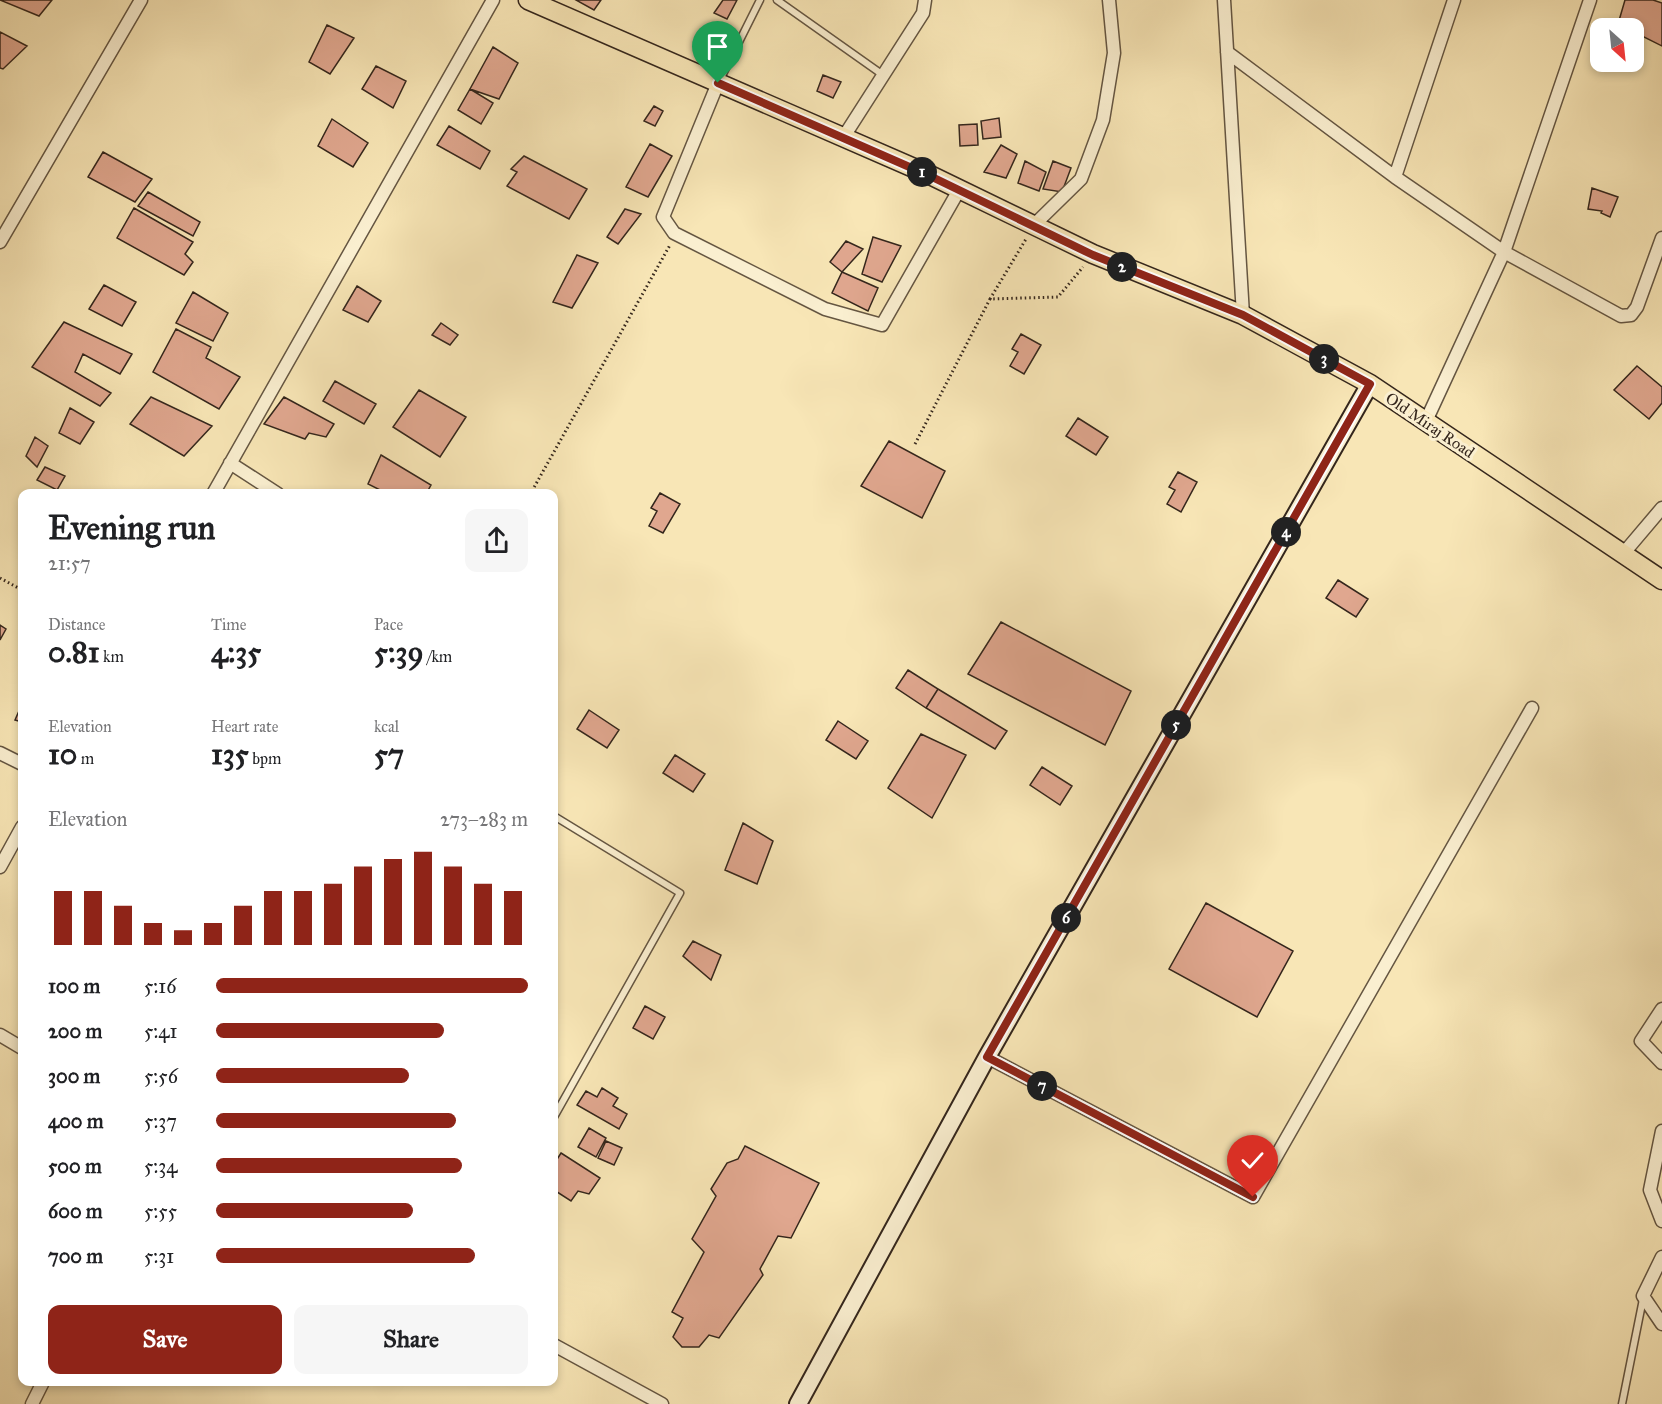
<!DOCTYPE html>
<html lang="en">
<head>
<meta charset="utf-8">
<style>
  :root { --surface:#fff; --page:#f6f6f6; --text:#202124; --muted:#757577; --accent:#8f2418 }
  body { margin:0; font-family:"IM FELL Great Primer",serif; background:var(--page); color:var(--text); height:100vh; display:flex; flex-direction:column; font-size:22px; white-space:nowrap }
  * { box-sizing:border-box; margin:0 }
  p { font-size:20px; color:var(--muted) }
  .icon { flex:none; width:33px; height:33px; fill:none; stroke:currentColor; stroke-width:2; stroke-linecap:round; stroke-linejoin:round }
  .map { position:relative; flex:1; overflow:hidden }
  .drawer { position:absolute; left:18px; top:489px; width:540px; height:897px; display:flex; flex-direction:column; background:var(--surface); border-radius:12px; box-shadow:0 3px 9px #0003 }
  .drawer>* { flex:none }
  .needle { width:39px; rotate:153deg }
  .buttons { position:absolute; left:1590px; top:18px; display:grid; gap:12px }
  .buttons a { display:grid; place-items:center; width:54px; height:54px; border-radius:12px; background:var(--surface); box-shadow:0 3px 9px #0003; font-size:30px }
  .pin { position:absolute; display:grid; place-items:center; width:51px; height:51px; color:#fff; margin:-62px -26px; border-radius:50% 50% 50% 0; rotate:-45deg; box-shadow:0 0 6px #0007 }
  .pin .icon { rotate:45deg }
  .km { position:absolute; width:30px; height:30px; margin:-15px; border-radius:50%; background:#222; color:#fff; font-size:16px; line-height:30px; text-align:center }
  .round { display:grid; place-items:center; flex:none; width:63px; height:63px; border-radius:12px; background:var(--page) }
  .head { display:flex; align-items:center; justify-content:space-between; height:102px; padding:0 30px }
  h1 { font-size:33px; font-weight:800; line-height:45px }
  .metrics { display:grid; grid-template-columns:repeat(3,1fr); gap:9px; height:102px; padding:6px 30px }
  .metrics div { display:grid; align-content:center }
  .metrics b { font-size:30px; font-weight:800 }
  .metrics small { font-size:16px; font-weight:400 }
  .metrics p { font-size:16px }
  .chart { height:168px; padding:12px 30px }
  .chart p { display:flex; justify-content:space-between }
  .chart svg { width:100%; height:108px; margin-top:6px; stroke:var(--accent); stroke-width:6 }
  .action { display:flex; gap:12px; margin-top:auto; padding:12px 30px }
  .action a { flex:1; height:69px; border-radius:12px; background:var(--accent); color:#fff; font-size:24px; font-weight:800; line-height:69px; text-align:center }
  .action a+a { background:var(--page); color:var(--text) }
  ul { padding:0 30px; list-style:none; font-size:20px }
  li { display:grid; grid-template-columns:96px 72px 1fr; align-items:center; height:45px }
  li i { height:15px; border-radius:8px; background:var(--accent) }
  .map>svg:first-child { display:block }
  .building { fill:#e0a78f; stroke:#34261c; stroke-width:1.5 }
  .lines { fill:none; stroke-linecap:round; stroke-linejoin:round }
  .service-casing { stroke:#655642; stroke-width:9 }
  .minor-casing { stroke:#655642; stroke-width:15 }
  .secondary-casing { stroke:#34261c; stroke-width:20 }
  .primary-casing { stroke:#34261c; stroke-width:21 }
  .path { stroke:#34261c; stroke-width:3; stroke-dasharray:1.5 3; stroke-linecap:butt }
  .service { stroke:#faefd0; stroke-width:6 }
  .minor { stroke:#faefd0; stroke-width:12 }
  .secondary { stroke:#faefd0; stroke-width:16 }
  .primary { stroke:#f8e6b6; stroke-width:18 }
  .route-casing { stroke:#fff; stroke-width:12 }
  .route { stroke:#8f2418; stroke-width:8 }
  .labels { text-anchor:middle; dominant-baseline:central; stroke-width:6; stroke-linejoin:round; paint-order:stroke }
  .street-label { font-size:16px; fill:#34261c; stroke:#faefd0 }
</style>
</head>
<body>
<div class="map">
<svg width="1662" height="1404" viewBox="0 0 1662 1404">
  <rect width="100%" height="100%" fill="#f8e6b6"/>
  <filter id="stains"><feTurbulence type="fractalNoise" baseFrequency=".00333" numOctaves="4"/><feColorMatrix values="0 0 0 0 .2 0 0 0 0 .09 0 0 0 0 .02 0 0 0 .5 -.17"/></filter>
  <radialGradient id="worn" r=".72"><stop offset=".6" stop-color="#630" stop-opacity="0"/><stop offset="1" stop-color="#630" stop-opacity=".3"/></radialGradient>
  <!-- building -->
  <path class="building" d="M0,0H52L39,16Z
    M576,0H601L594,10Z
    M723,0H737L727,19L714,13Z
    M1625,0H1653L1662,3V46L1634,32V28L1618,24Z
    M327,25L354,38L330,74L309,62Z
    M0,32L27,46L3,69L0,68Z
    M493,47L518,63L499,99L470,89Z
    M376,66L406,81L393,108L362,89Z
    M823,75L841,82L833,98L817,91Z
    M470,89L493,103L481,124L458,110Z
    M654,106L663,111L655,126L644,121Z
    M999,118L1001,137L983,139L981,121Z
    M332,119L368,143L353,167L318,146Z
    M977,124L978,145L960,146L959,125Z
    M449,126L490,151L480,169L437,145Z
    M650,144L672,156L648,197L626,187Z
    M1001,145L1017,154L1006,178L984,172Z
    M103,152L152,179L135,202L88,177Z
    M524,156L587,189L569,219L507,186L517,172L511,169Z
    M1025,161L1046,172L1039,191L1018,183Z
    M1053,161L1071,168L1062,192L1043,189Z
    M1592,188L1618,197L1610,217L1601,213L1602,211L1588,209Z
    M148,192L200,222L193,236L138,206Z
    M134,208L193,242L185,254L193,262L184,275L117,238Z
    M625,209L641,214L618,244L607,237Z
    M873,237L901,246L882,282L862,274Z
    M846,241L863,249L842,272L830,262Z
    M577,255L598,263L572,308L553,302Z
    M842,272L878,288L868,311L832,293Z
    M104,285L136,302L122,326L89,309Z
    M357,286L381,301L368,322L343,310Z
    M193,292L228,313L213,341L176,323Z
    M64,322L132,354L120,374L83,354L75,372L111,393L100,406L32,367Z
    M441,323L458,335L450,345L432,335Z
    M176,329L211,347L206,358L240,377L219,409L153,372Z
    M1021,334L1041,345L1024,374L1010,366L1018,352L1012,349Z
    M1637,366L1662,387V403L1649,419L1614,390Z
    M335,381L376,404L364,424L323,401Z
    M419,390L466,417L440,457L393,427Z
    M151,397L212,426L184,456L130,424Z
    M284,397L334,424L326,437L309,433L305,439L264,424Z
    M70,408L94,422L80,444L59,433Z
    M1078,418L1108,437L1096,455L1066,436Z
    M35,437L48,446L37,467L26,456Z
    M889,441L945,471L922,518L861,486Z
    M381,455L431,485L426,494H388L368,484Z
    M45,467L65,476L57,490L37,480Z
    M1178,472L1197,482L1181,512L1167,504L1175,490L1169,487Z
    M660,493L680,504L663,533L649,526L657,511L651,508Z
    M1338,580L1368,599L1356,617L1326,598Z
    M1001,622L1131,691L1105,745L968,674Z
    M0,625L6,629L0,640Z
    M908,670L938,689L926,708L896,688Z
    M938,689L1007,731L995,749L926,708Z
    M22,704V722L15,720Z
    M589,710L619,730L607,748L577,729Z
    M838,721L868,741L856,759L826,740Z
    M921,734L966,755L932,818L888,788Z
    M675,755L705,774L693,792L663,773Z
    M1042,767L1072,786L1060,805L1030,785Z
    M743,823L773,841L757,884L725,870Z
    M1206,903L1293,951L1257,1017L1169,969Z
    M693,941L721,955L711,980L683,956Z
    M645,1006L665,1017L653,1039L633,1028Z
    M602,1088L618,1098L613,1106L627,1114L619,1129L577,1105L586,1091L597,1097Z
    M589,1128L606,1138L596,1157L578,1147Z
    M606,1141L622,1148L614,1165L598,1158Z
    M745,1146L819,1183L791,1238L778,1236L760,1269L763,1275L719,1338L709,1335L699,1347H682L673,1337L683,1318L672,1312L704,1252L692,1239L716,1196L711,1189L727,1163L738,1159Z
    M561,1153L600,1178L589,1194L578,1191L571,1201L554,1190V1164Z"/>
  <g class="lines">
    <!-- service casing -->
    <g class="service-casing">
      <path id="service" d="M777,0L883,75
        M720,80L760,0
        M554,816L680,893L554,1117
        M1622,1404L1643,1299"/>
    </g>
    <!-- minor casing -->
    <g class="minor-casing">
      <path id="minor" d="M1224,0L1243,315
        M1227,52L1395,177L1504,252L1621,316L1631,315L1637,307L1662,238
        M718,83L663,217L674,233L825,309L882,325L959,190
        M843,138L923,13L925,0
        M1395,177L1454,0
        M1034,225L1081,179L1103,120L1114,53L1109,0
        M0,242L141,0
        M1426,421L1504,252L1590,0
        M230,463L278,494
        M213,494L493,0
        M1623,554L1662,508
        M0,753L22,764
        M0,867L22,827
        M1662,1009L1641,1041L1662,1063
        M0,1035L22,1048
        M987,1057L1253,1197L1532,708
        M1662,1131L1650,1190L1662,1221
        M1662,1257L1643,1296L1662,1324
        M554,1345L662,1404
        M32,1404L43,1382"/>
    </g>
    <!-- secondary casing -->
    <g class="secondary-casing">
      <path id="secondary" d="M798,1404L987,1057L1370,384"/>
    </g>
    <!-- primary casing -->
    <g class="primary-casing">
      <path id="primary" d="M528,0L930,175L1093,254L1243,315L1370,384L1662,580"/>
    </g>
    <!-- path -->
    <path class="path" d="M990,299L1026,239
      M915,444L990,299L1058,297L1083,267
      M532,491L670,245
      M0,578L22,590"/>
    <!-- service -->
    <use href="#service" class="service"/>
    <!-- minor -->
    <use href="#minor" class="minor"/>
    <!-- secondary -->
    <use href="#secondary" class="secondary"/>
    <!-- primary -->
    <use href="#primary" class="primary"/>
  </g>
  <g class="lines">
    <!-- route casing -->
    <g class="route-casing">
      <path id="route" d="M718,83L930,176L1093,255L1243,315L1370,384L987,1057L1253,1197"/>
    </g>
    <!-- route -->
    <use href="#route" class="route"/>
  </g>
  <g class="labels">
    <!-- street labels -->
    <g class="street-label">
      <text transform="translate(1430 425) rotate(34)">Old Miraj Road</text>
    </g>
  </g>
  <rect width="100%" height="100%" filter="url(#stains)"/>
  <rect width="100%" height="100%" fill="url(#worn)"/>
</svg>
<div class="buttons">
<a><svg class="needle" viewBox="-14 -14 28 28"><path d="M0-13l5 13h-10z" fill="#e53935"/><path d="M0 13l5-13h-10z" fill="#757577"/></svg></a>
</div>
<div class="pin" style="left:718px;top:83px;background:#1e9e55"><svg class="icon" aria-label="arrive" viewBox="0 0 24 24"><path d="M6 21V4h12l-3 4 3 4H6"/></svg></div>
<div class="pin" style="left:1253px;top:1197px;background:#d93025"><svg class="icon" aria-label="check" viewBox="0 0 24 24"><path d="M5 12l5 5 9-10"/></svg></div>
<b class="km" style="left:922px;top:172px">1</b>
<b class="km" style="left:1122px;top:267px">2</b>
<b class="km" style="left:1324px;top:359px">3</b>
<b class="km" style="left:1286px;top:532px">4</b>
<b class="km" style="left:1176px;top:725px">5</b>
<b class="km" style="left:1066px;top:918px">6</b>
<b class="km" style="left:1042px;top:1086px">7</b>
<section class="drawer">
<div class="head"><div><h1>Evening run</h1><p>21:57</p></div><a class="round"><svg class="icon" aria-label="share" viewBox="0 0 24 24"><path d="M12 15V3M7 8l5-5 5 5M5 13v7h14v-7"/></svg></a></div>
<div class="metrics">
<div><p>Distance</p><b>0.81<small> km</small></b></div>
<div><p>Time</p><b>4:35</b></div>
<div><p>Pace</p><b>5:39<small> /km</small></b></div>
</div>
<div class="metrics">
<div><p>Elevation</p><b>10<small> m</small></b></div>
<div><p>Heart rate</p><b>135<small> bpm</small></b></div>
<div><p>kcal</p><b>57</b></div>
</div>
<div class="chart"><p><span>Elevation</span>273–283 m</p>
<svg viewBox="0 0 160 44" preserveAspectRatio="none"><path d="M5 44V22M15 44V22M25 44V28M35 44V35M45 44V38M55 44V35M65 44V28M75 44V22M85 44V22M95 44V19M105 44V12M115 44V9M125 44V6M135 44V12M145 44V19M155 44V22"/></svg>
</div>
<ul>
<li><b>100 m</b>5:16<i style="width:100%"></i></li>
<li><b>200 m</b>5:41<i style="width:73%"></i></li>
<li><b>300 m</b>5:56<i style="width:62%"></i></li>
<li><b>400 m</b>5:37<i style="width:77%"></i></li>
<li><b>500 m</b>5:34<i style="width:79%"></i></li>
<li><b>600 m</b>5:55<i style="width:63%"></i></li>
<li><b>700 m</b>5:31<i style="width:83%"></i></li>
</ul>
<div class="action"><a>Save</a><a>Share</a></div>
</section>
</div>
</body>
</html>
